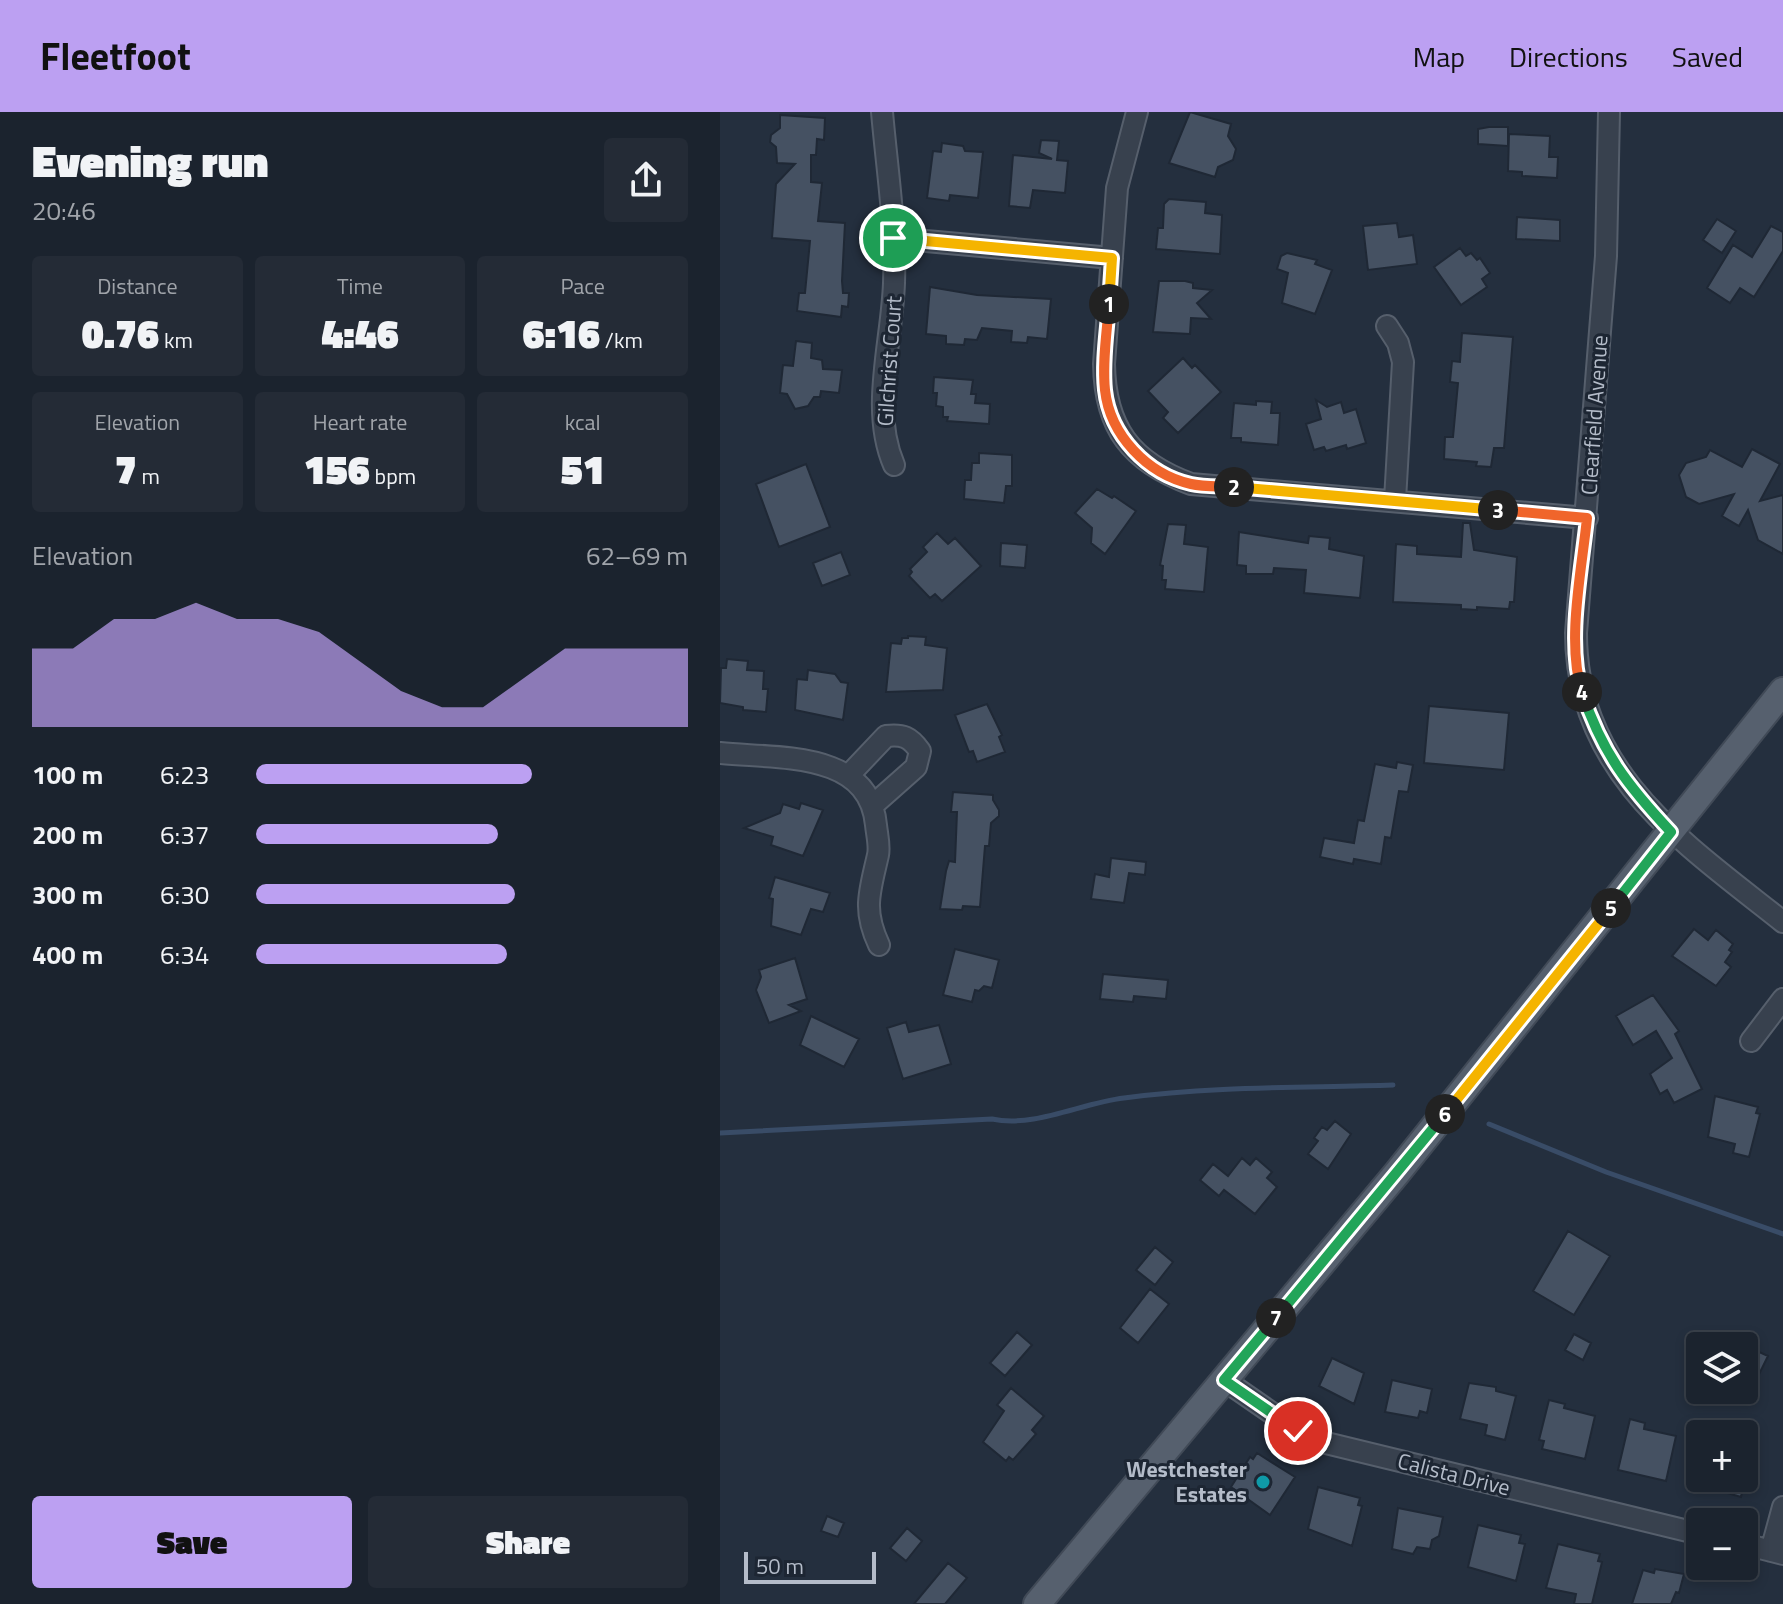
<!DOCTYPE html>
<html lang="en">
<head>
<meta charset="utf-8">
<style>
  :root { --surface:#1b232e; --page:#242b36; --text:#f1f3f6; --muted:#a0a4aa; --line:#39404a; --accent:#bca0f2 }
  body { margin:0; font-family:"Titillium Web",sans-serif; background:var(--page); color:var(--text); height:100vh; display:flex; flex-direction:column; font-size:30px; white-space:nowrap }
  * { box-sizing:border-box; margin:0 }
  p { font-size:26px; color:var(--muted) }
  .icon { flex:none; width:44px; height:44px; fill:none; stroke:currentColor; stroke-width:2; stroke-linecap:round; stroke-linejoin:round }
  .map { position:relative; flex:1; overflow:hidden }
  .panel { display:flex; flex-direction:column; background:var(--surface); width:720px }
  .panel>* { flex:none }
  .buttons { position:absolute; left:966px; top:1220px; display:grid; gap:16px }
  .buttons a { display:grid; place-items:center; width:72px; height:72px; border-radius:8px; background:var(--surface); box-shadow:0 4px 12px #0003,0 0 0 2px var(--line); font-size:40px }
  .scale { position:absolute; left:24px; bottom:20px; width:132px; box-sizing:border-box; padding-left:8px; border:4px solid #b4bcc9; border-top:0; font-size:22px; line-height:28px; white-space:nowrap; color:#b4bcc9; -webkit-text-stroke:6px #1d2633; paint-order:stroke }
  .pin { position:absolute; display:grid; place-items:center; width:68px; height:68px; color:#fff; margin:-34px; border:4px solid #fff; border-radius:50%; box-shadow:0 2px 8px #0007 }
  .km { position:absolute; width:40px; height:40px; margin:-20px; border-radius:50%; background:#222; color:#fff; font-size:22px; line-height:40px; text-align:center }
  .round { display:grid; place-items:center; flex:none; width:84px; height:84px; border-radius:8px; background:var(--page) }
  .overview { display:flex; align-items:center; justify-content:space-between; height:136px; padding:0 32px }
  h1 { font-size:44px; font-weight:800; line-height:60px }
  .metrics { display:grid; grid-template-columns:repeat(3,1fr); gap:12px; height:136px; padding:8px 32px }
  .metrics div { display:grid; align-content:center; border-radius:8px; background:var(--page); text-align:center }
  .metrics b { font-size:40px; font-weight:800 }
  .metrics small { font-size:22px; font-weight:400 }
  .metrics p { font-size:22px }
  .chart { height:224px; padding:16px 32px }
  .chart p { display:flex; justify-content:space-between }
  .chart svg { width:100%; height:144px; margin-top:8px; fill:var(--accent); opacity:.7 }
  .primary-button { display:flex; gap:16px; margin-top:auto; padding:16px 32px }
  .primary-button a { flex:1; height:92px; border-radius:8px; background:var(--accent); color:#111; font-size:32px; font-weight:800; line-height:92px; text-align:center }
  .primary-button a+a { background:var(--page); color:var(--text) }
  ul { padding:0 32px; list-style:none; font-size:26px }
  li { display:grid; grid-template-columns:128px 96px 1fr; align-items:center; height:60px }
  li i { height:20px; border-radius:10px; background:var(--accent) }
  header { display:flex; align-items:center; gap:48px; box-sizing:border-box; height:112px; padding:0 40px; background:var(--accent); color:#111 }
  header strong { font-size:38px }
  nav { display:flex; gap:44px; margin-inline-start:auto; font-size:28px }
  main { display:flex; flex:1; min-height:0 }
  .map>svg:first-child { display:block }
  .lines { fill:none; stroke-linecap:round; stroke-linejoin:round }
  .stream { stroke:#394c67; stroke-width:5 }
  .building { fill:#455162; stroke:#1f2835; stroke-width:2 }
  .minor-casing { stroke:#565f6c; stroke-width:24 }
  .major-casing { stroke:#414a57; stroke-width:30 }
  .minor { stroke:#38414e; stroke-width:20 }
  .major { stroke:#56606e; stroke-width:26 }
  .split-1-casing { stroke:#fff; stroke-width:16 }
  .split-2-casing { stroke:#fff; stroke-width:16 }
  .split-3-casing { stroke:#fff; stroke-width:16 }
  .split-4-casing { stroke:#fff; stroke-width:16 }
  .split-5-casing { stroke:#fff; stroke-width:16 }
  .split-6-casing { stroke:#fff; stroke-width:16 }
  .split-7-casing { stroke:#fff; stroke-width:16 }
  .split-8-casing { stroke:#fff; stroke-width:16 }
  .split-1 { stroke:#f5b400; stroke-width:10 }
  .split-2 { stroke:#f0652b; stroke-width:10 }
  .split-3 { stroke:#f5b400; stroke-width:10 }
  .split-4 { stroke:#f0652b; stroke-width:10 }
  .split-5 { stroke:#22a559; stroke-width:10 }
  .split-6 { stroke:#f5b400; stroke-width:10 }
  .split-7 { stroke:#22a559; stroke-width:10 }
  .split-8 { stroke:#22a559; stroke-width:10 }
  .culture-dot { fill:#0f9aa8; stroke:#1d2633; stroke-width:3 }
  .labels { text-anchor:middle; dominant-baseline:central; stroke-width:6; stroke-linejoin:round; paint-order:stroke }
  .street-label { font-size:22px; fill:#b4bcc9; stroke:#1d2633 }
  .poi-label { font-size:22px; font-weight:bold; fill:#b4bcc9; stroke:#1d2633; text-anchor:end }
</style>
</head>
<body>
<header>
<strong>Fleetfoot</strong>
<nav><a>Map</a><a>Directions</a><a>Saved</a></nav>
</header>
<main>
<section class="panel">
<div class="overview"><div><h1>Evening run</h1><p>20:46</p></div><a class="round"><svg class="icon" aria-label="share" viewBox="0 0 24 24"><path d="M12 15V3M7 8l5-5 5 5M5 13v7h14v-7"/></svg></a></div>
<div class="metrics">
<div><p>Distance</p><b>0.76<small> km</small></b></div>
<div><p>Time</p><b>4:46</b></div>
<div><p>Pace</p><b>6:16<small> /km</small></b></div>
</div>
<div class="metrics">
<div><p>Elevation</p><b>7<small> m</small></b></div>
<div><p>Heart rate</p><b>156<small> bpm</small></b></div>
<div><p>kcal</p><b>51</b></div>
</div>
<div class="chart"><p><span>Elevation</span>62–69 m</p>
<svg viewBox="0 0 160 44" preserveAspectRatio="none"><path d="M0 44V20L10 20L20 11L30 11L40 6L50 11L60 11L70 15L80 24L90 33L100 38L110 38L120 29L130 20L140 20L150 20L160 20V44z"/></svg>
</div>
<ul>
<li><b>100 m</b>6:23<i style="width:64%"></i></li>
<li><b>200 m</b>6:37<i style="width:56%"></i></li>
<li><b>300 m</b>6:30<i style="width:60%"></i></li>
<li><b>400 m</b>6:34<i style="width:58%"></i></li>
</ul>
<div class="primary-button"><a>Save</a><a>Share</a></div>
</section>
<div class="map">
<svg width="1063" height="1492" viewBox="0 0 1063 1492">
  <rect width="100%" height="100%" fill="#242f3e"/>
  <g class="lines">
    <!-- stream -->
    <path class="stream" d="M769,1012L886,1060L1063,1122
      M0,1021L272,1007C315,1016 361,991 404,986C493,974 584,976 673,973"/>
  </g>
  <!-- building -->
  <path class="building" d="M470,0L511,12L508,24L516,37L513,48L498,55L495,65L449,51Z
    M60,3L105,6L104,28L97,27L96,43H91V70L102,71L98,109L125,111L122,169L123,181H129L128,195L122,194L121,205L77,199L79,181H85L90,129L52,126L56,72L75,52L57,51L56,35L50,30L51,23L60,16Z
    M769,15H788V34L758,32V17Z
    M789,22L830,24L829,45H838L837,66L802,64V60L788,59Z
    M321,28L339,29L337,48L348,49L345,81L313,78L310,96L289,94L293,43L332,47L319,41Z
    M222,31L243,34L245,39L263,40L258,86L230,83L229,89L207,86L213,39L221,40Z
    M449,87L486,90L485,101L502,103L500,142L436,137L438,116H443L444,92Z
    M797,105L840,108V129L796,127Z
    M997,107L1016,119L1002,141L983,128Z
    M677,111L679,125L693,123L697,152L648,158L643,114Z
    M1051,114L1063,120V139L1034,185L1020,176L1010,191L987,176L1013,133L1032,145Z
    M740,136L746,144L751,141L757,148L760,146L770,161L762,167L767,175L741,193L714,155Z
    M567,141L597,148L595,152L612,158L595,202L562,191L568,161L557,157L561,144Z
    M439,169H465L473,171V176L492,178L477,191L491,207L471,206L470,222L433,220Z
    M210,175L257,183L331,187L327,227L308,225L307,231L291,230L292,219L262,216L257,228L245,227L244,233L226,232V224L206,222Z
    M742,221L793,225L784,336H774L771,355L756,354L757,350L724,347L725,325H733L738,271L730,270L732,249L740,250Z
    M76,229L92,231L91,246L102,248L103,257L122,258L119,281L101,279L100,285H94L88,294L75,297L67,282L60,281L63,253L73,254Z
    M463,246L472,256L475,253L501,280L458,321L443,306L448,300L428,279Z
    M214,265L253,268L251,282H256L255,291L270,292L269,312L227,309L228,305H223V295L216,294L217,281H213Z
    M596,288L607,295L621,290L624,301L636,297L646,331L627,337L626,333L606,339L604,335L594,338L586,312L601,307Z
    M536,289L552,290L551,301H560L558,333L521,330V326H511L514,291L536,293Z
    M1032,337L1060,352L1040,389L1063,383V442L1038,428L1028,398L1019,414L1002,404L1014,382L979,392L966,385L959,363L966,351L986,345L990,338L1022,355Z
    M259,341L292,343V374H286L284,391L244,387L245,368H251L252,351H259Z
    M86,352L110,415L59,435L36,372Z
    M377,377L392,386L394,384L416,399L385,442L371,431L372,416L355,401Z
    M743,411H750L754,438L797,445L794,490H790L789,497L757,495V498L741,497V493L673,490L676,432L697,434V442L741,445Z
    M448,412L466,413L464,432L488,435L484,480L445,477L446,468H442L443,454L440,453Z
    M519,420L588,431L589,424L610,426L609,437L644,444L640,486L584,481L586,458L554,456L553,462H526V454L517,453Z
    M217,421L228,432L235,426L261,454L222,489L215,482L210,486L189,464L192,460L190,457L207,440L203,435Z
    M281,431L307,433L305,456L280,454Z
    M121,440L130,463L102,474L93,451Z
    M188,524L206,525L205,533L227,536L223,578L166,580L171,531L181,532L182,526H188Z
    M7,547L28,549L27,558L44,559L43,577H48L46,600L23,598V595L0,591L1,556H6Z
    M88,558L115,562L121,570L128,571L123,608L75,598L77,567L87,568Z
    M267,592L282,623L279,625L285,640L257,650L253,639L249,640L235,603Z
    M709,594L789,601L784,658L704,651Z
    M677,650L693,653L688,680L679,679L671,726L665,725L661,752L634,747L633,752L600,745L604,726L634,731L638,708L644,709L655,652L676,656Z
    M233,680L273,683V688L279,698V704L271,711L269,734H265L260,795L243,794L242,798L220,797L226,759L229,749L235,750L237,700H231Z
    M81,691L103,698L83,744L51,733L53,725L24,716L60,701L63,692L79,697Z
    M391,746L426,750L425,763L409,761L404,791L371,787L375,762L389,765Z
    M55,765L110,781L103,800L91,797L81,823L51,814L53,787L49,786Z
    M974,817L988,828L996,818L1013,832L1009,838L1012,840L1005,850L1011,855L996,874L952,844Z
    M235,837L279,848L272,876L264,874L259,879L255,878L252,890L223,883Z
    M75,846L87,887L69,893L81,899L49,911L36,878L41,865L39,858Z
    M383,862L448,868L446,887L414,884L413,890L380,887Z
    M933,883L959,919L955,922L982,977L954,991L947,978L940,982L930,962L952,946L936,919L913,933L896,904Z
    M91,904L139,927L124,955L80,933Z
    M186,910L189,920L219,913L231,952L183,967L167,916Z
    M995,984L1038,995L1036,1001L1040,1002L1029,1045L1013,1041L1015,1032L988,1025Z
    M615,1009L631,1022L608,1057L588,1042L598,1029L594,1026L602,1015L607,1018Z
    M522,1046L530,1053L536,1046L552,1060L547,1066L557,1075L535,1102L504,1078L499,1084L480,1068L493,1052L508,1064Z
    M848,1119L890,1144L854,1203L813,1179Z
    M435,1135L453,1150L435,1173L416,1158Z
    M430,1177L449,1192L418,1231L400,1216Z
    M297,1220L312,1233L285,1264L270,1251Z
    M854,1222L871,1231L863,1248L845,1238Z
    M1024,1233L1048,1244L1024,1293Z
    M612,1246L644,1261L634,1292L599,1274Z
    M672,1268L712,1277L707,1301L700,1299L698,1306L665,1300Z
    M749,1271L776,1275V1279L796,1284L785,1328L765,1323L767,1313L740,1307Z
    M291,1276L324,1304L312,1318L316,1322L293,1348L289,1345L286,1349L263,1330L284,1299L277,1293Z
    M829,1288L845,1292L844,1296L875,1304L865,1347L822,1337L824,1329L819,1328Z
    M910,1307L925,1311L924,1317L956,1324L946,1369L898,1358Z
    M537,1341L575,1365L550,1403L511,1375L530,1345L533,1347Z
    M977,1366H1025L1021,1385L977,1372Z
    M598,1375L640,1386L638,1393L642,1394L632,1434L588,1417Z
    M678,1396L723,1405L719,1424L712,1428L710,1437L697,1435L693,1442L672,1437Z
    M107,1404L124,1411L118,1425L101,1419Z
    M758,1413L801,1423L799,1431L805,1432L796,1469L748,1455Z
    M187,1416L202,1429L186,1449L170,1436Z
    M838,1432L880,1442L878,1449L882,1450L872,1492H854L856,1482L826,1476Z
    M228,1451L247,1466L225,1492H194Z
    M935,1457L964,1462L959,1481L956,1480L951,1492H912L923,1458L934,1461Z"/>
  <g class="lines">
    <!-- minor casing -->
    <g class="minor-casing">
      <path id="minor" d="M162,0C167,57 176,114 174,171C172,230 150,298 174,353
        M417,0L397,76L384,252C385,316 411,350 471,372L867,406
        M889,0L886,144L856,521C856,661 965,732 1063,810
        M173,126L392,146
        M667,214L678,231L683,250L675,388
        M0,641C57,647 149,638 156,713C157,723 160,734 158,743C150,779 142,797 159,833
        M129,663L166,624C183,622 190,625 200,639L196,655L152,694
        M1031,929L1063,887
        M504,1268L578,1319L606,1331L980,1422
        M1024,1432L1063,1442
        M1051,1439L1063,1395"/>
    </g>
    <!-- major casing -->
    <g class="major-casing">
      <path id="major" d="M317,1492L677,1061L1063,579"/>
    </g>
    <!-- minor -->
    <use href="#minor" class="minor"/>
    <!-- major -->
    <use href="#major" class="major"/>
  </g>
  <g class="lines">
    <!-- split-1 casing -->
    <g class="split-1-casing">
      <path id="split-1" d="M173,126L392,146L389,192"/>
    </g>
    <!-- split-2 casing -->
    <g class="split-2-casing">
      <path id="split-2" d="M389,192C387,220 382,250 385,278C390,323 427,362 471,372C484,375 500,374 514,375"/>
    </g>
    <!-- split-3 casing -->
    <g class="split-3-casing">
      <path id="split-3" d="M514,375L778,398"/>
    </g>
    <!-- split-4 casing -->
    <g class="split-4-casing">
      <path id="split-4" d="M778,398L867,406C862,457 846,530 862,580"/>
    </g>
    <!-- split-5 casing -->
    <g class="split-5-casing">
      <path id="split-5" d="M862,580C882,641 908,674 951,720L891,796"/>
    </g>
    <!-- split-6 casing -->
    <g class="split-6-casing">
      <path id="split-6" d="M725,1002L891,796"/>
    </g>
    <!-- split-7 casing -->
    <g class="split-7-casing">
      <path id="split-7" d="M556,1206L725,1002"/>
    </g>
    <!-- split-8 casing -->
    <g class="split-8-casing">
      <path id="split-8" d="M556,1206L504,1268L578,1319"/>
    </g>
    <!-- split-1 -->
    <use href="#split-1" class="split-1"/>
    <!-- split-2 -->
    <use href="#split-2" class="split-2"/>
    <!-- split-3 -->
    <use href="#split-3" class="split-3"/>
    <!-- split-4 -->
    <use href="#split-4" class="split-4"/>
    <!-- split-5 -->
    <use href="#split-5" class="split-5"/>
    <!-- split-6 -->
    <use href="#split-6" class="split-6"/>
    <!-- split-7 -->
    <use href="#split-7" class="split-7"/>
    <!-- split-8 -->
    <use href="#split-8" class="split-8"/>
  </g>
  <!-- markers -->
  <circle class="culture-dot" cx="543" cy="1370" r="8"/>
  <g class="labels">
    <!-- street labels -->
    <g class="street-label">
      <text transform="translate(169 249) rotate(-86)">Gilchrist Court</text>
      <text transform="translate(874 303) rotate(-86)">Clearfield Avenue</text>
      <text transform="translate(734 1362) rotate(14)">Calista Drive</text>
    </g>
    <!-- poi labels -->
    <g class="poi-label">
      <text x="527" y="1357">Westchester<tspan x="527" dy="25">Estates</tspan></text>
    </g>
  </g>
</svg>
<div class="buttons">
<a><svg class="icon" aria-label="layers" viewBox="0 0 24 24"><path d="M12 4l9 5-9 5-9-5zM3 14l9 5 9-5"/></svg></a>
<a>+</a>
<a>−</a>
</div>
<div class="scale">50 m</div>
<div class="pin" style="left:173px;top:126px;background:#1e9e55"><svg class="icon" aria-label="arrive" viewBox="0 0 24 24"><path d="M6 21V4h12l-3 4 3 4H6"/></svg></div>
<div class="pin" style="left:578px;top:1319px;background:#d93025"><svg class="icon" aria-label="check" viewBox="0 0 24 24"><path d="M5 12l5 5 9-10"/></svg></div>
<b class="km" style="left:389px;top:192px">1</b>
<b class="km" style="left:514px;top:375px">2</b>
<b class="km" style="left:778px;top:398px">3</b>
<b class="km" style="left:862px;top:580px">4</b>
<b class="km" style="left:891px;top:796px">5</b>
<b class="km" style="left:725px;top:1002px">6</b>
<b class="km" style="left:556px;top:1206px">7</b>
</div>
</main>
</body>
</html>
